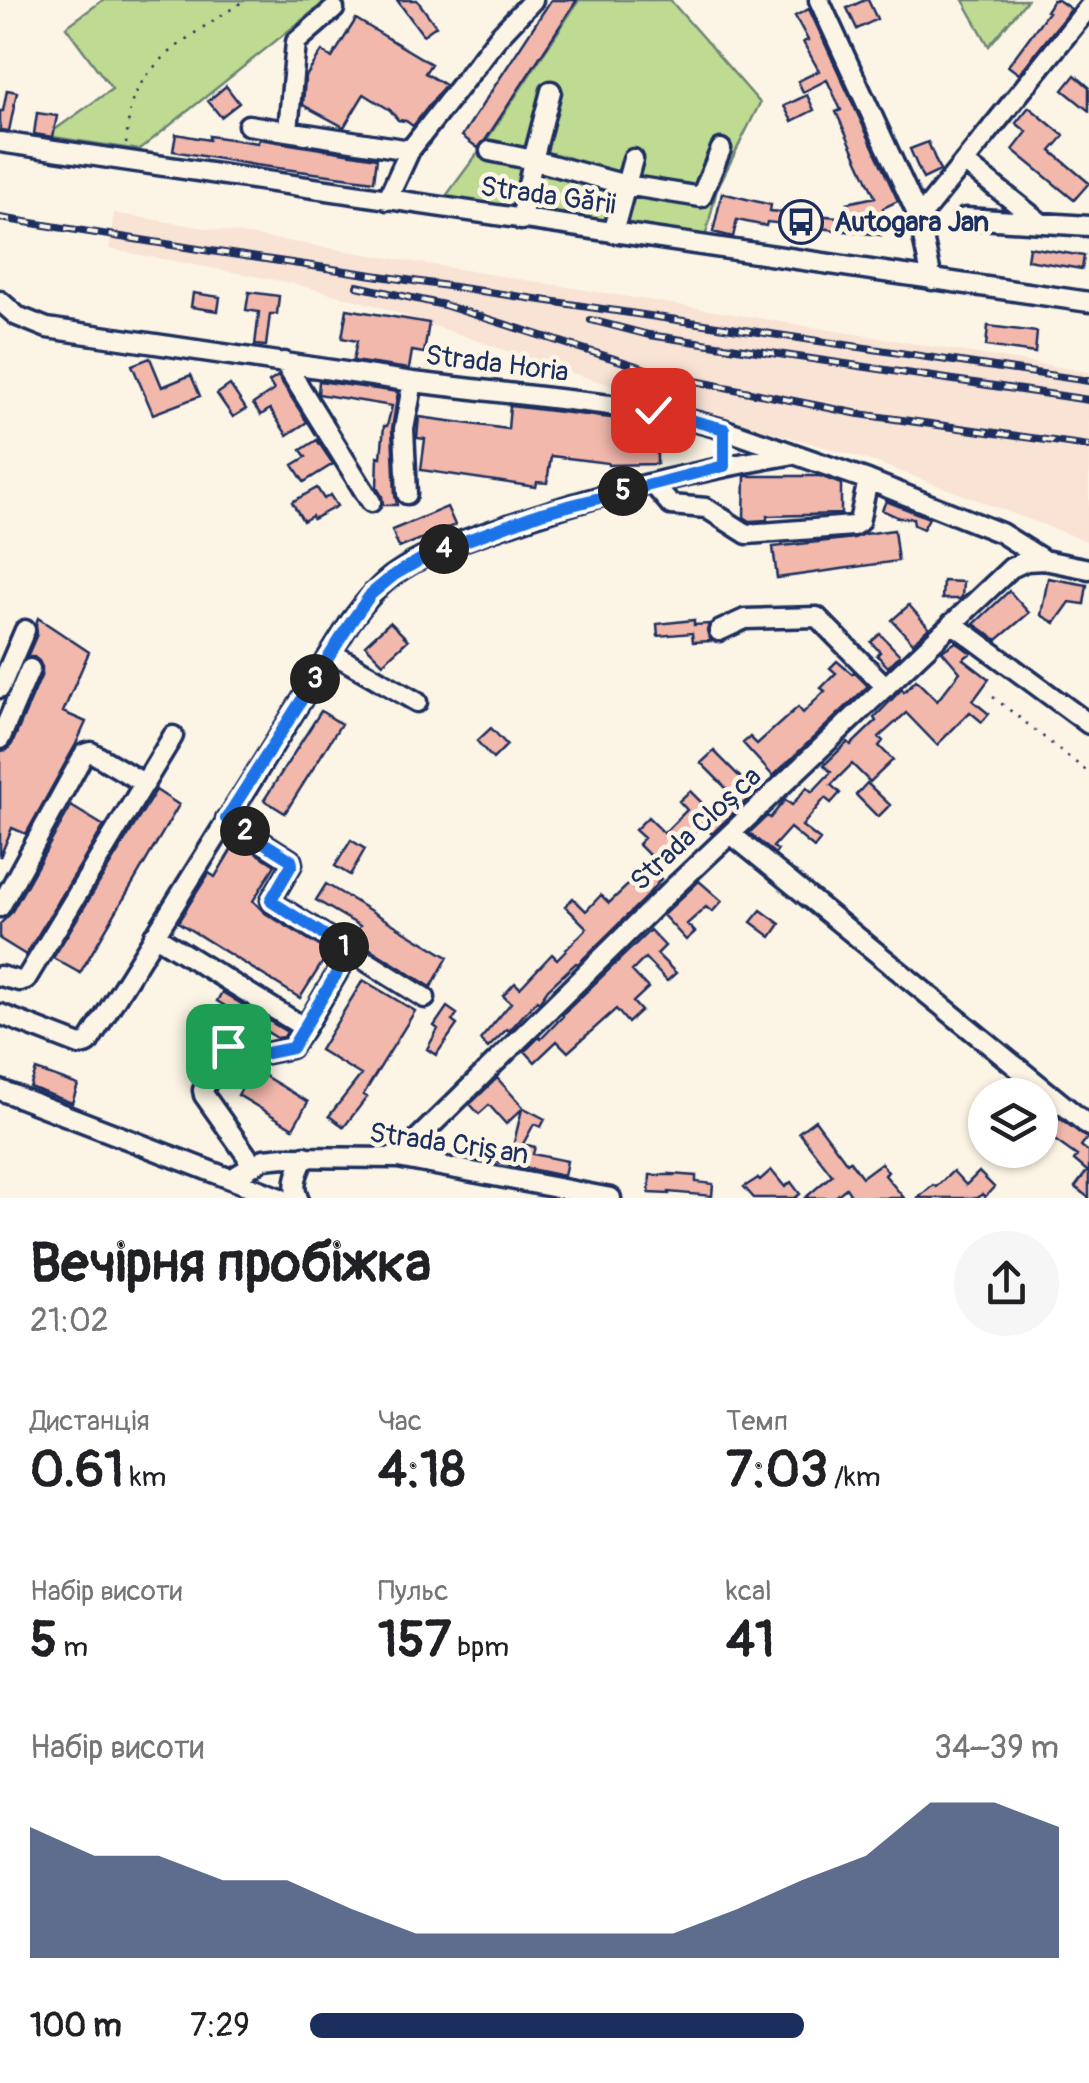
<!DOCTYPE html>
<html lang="uk">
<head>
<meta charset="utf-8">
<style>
  :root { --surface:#fff; --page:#f6f6f6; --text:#202124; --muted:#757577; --accent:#1b2f5e }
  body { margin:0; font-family:Pangolin,sans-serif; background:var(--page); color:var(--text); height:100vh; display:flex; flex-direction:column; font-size:38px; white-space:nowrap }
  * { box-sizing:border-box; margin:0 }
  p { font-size:32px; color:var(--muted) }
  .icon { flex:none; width:55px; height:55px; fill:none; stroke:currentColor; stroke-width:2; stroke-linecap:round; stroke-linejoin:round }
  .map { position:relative; height:1198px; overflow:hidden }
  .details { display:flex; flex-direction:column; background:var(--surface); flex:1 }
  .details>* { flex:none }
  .tools { position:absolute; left:968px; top:1078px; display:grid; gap:20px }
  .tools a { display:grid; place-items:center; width:90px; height:90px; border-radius:50%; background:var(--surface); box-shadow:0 2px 8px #0004; font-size:50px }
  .pin { position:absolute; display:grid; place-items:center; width:85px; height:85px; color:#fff; margin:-42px; border-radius:20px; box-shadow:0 5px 15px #0006 }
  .km { position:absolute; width:50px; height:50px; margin:-25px; border-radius:50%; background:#222; color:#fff; font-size:28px; line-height:50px; text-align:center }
  .round { display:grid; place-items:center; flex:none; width:105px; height:105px; border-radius:52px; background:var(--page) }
  .headline { display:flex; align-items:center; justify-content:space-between; height:170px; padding:0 30px }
  h1 { font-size:55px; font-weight:800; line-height:75px }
  .stats { display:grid; grid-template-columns:repeat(3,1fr); gap:15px; height:170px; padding:10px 30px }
  .stats div { display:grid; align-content:center }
  .stats b { font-size:50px; font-weight:800 }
  .stats small { font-size:28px; font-weight:400 }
  .stats p { font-size:28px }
  .chart { height:280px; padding:20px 30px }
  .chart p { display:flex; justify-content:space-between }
  .chart svg { width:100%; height:180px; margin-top:10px; fill:var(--accent); opacity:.7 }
  ul { padding:0 30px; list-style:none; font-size:32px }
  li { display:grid; grid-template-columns:160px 120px 1fr; align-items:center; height:75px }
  li i { height:25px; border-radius:12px; background:var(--accent) }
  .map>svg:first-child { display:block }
  .built { fill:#f9e3d4 }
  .green { fill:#bfda91; stroke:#6d8478; stroke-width:2.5 }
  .building { fill:#f2b8ac; stroke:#1b2f5e; stroke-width:2.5 }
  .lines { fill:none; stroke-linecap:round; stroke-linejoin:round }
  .minor-casing { stroke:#1b2f5e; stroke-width:25 }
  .path { stroke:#1b2f5e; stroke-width:2.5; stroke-dasharray:2.5 8; stroke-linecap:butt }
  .minor { stroke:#fcf5e5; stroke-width:18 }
  .rail-casing { stroke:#1b2f5e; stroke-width:8 }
  .rail { stroke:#fcf5e5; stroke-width:4; stroke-dasharray:11; stroke-linecap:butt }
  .route-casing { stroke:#fff; stroke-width:20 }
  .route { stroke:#1a73e8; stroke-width:12 }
  .labels { text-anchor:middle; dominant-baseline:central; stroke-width:9; stroke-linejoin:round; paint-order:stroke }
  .street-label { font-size:28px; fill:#1b2f5e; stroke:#fcf5e5 }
  .poi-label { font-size:28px; font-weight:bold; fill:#1b2f5e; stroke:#fcf5e5; text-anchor:start }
</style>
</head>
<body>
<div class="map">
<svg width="1089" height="1198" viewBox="0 0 1089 1198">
  <rect width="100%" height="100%" fill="#fcf5e5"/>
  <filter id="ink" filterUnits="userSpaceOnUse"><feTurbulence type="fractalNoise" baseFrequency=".01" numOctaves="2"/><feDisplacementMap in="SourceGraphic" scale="20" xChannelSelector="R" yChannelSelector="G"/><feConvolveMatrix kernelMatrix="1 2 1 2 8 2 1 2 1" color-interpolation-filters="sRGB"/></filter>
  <g filter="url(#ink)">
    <!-- built -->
    <path class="built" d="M114,213L1089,372V542L875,462L574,374L374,305L291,283L109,249Z"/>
    <!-- green -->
    <path class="green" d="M103,0H327L139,150L46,136L112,89L66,27Z
      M579,0H670L760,103L717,189L704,242L443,200L480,150Z
      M963,0H1027L989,46Z"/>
    <!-- building -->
    <path class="building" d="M397,0H417L436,26L423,35Z
      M551,0H577L486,139L478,148L462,136Z
      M865,0H868L877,19L857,29L847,8Z
      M1053,0H1058L1071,9L1019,74L1008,66L1048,12L1046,11Z
      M809,9L898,201L883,208L881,235L767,222L766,226L737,220L733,237L713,232L722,193L771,205L770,211L850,218L847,203L875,197L836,112L841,110L827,80L803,92L798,81L819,71L803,42L808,40L795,16Z
      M356,19L431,64L425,73L445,85L413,126L406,121L398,120L390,110L364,94L344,127L303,105L305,78L322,51L332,58Z
      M1075,75L1089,87V111L1063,90Z
      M226,86L239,103L221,117L208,101Z
      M7,90L17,92L9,131L0,130V111H3Z
      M807,95L814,110L792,121L784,106Z
      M1029,107L1064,136L1051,151L1089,183L1074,200L1013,150L1027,132L1016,123Z
      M37,113L57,116L53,137L34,134Z
      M176,134L209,140V136L258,143L259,139L377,158L374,181L255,165L173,151Z
      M928,142L940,171L923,179L910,149Z
      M1029,247L1084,256L1082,269L1027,260Z
      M249,292L279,296L277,314H270L266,346L255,345L259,312L246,310Z
      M193,293L220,297L218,311L191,307Z
      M347,309L429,323L424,353L412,351L409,369L353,361L357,341L342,338Z
      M988,326L1037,332L1035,353L986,346Z
      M150,358L162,387L191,375L200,396L153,414L132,365Z
      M278,376L307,422L287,435L270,409L261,415L253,404L274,390L269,382Z
      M319,381L398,392L392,429L395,495L397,505H383L382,496L377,488L378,456L381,457L384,426H387L392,406L318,394Z
      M230,385L246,409L233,417L217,394Z
      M510,406L628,420L625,444L657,443V464L608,465V463L551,456L547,483L537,482L536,487L421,470L425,439L417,438L419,417L508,429Z
      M317,440L333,464L304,482L293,465L306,457L301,450Z
      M745,476H820L841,484V514L767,516V520L750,521L744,517Z
      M317,488L324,499L330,495L337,506L313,519L312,516L303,521L292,502Z
      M886,501L929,518L923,529L914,525L913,518H899L882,510Z
      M447,507L455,525L399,548L392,530Z
      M894,530L898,561L777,578L773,547L854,538L864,534Z
      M1048,578L1087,585L1084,604L1070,602L1055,623L1041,615Z
      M943,581L963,582L962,597L960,599H942Z
      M1009,591L1029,613L997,640L974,624Z
      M909,605L929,628L913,643L892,620Z
      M38,618L89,652L63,712L86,722L76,744L26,834L12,828L0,857V751L7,750L12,744L42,674V667L39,661L34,657H27L37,634L36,624Z
      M694,620V625L709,624L707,631L711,641L693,642L692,633L658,636L657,624Z
      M390,622L408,640L383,663L365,645Z
      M880,634L900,655L888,667L877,655L880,652L871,642Z
      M956,642L971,653L963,659L989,679L973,701L989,714L982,722L970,712L937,745L906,713L879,737L883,741L879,746L893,760L870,782L852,764L831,785L840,793L831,803L825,798L802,826L820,840L814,848L790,828L773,847L778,850L775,854L749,833L767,816L770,818L785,800L792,805L807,787L812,792L831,772L824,765L848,742L851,745L876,721L874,718L902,689L904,692L916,680L937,701L960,672L942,651Z
      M837,661L852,674L854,672L868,686L773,776L743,743L750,737L757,744L798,707L803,713L825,691L821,688L836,673L830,668Z
      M321,711L341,724L285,813L264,800Z
      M491,728L507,745L493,759L477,741Z
      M714,751L755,792L712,834L702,824L681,845L674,838L653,859L638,844L644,838L635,830L648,817L664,833L687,810L679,801L690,791L710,811L730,792L701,763Z
      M867,783L890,805L878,817L856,795Z
      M156,790L179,805L80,973L53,958Z
      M71,806L104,826L26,955L0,939V924L11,913Z
      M237,840L275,865L253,901L265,913L329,952L300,998L178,922L209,873L215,877Z
      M351,840L365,849L350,875L335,866Z
      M651,869L661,879L644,899L578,964L576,963L548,989L539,1002L537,1000L509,1031L507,1029L488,1048L480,1040L511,1003L503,996L515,983L520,988L552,954L557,959L587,928L565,906L573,898L586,911L601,895L609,903L629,884L633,888Z
      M699,881L722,901L712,912L706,907L687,924L695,932L686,940L663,915Z
      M326,884L448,957L431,987L353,938L360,926L316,900Z
      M761,910L780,924L771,937L751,922Z
      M650,930L665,946L657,954L676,973L667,981L645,958L632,971L648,988L633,1002L641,1011L628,1023L616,1009L568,1052L557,1041L535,1062L525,1051L539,1037L541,1039L563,1016L562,1015Z
      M363,980L415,1011L363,1095L367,1097L344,1127L329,1116L361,1075L320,1050Z
      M222,992L287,1032L284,1037L277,1038L217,1001Z
      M447,1007L457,1014L452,1021L457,1025L436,1055L427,1049L438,1029L434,1026Z
      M253,1069L308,1102L293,1128L238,1095Z
      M36,1070L78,1085L72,1103L30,1087Z
      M497,1078L524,1108L545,1119L541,1127L534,1124L523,1144L535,1147L533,1154L567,1161L564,1176L497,1162L491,1163L481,1151L492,1142L509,1163L522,1109L506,1124L489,1105L479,1114L470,1104Z
      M1058,1117L1087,1138L1081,1146L1089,1152V1198L1075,1187L1087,1171L1074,1160L1077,1156L1046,1134Z
      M815,1120L847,1163L850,1161L862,1177L881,1163L888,1172L885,1175L904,1198H853L846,1188L834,1198H805L832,1175L799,1132Z
      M771,1170L785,1187L791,1182L800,1194L795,1198H754L744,1187L758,1178L760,1180Z
      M953,1171L966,1185L979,1172L994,1187L985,1197L982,1194L978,1198H918L933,1185L936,1187Z
      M671,1174L696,1176V1182L713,1184L712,1196L669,1192V1194L649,1193L650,1175H672Z"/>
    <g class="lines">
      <!-- minor casing -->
      <g class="minor-casing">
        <path id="minor" d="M819,0L919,218L932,280
          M551,91L533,160L626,185L701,197L721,149
          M248,125L410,150
          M288,131L296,42L334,9
          M0,142L1089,302
          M490,151L533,160L521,220
          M964,162L1041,223
          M387,200L410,150L499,36L533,0
          M919,218L1089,7
          M965,218L1089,226
          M613,233L633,159
          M0,301L17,316L47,328L413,382L653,410L723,429L868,480L1001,533L1044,560L1089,569
          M284,362L371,502
          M653,484L671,505L706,508L747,534L853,526L859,522L868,480
          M407,494L404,429L413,382
          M952,623L1089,724
          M719,631L745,619L817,617L886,687
          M332,653L417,702
          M0,688L25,630
          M0,739L30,669
          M226,819L291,860L292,864L271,900L272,902L350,951
          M731,834L1089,1126
          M0,907L84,754L91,752L145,784
          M154,935L305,1028L350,951L425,998
          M0,976L19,981L26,979L173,736
          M0,1014L80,1045L88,1043L351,621C363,605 375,589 392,576C423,553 462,541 497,529C592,495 690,472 789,455
          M0,1090L280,1198
          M398,1158L671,890L1011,568L1026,561L1044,560
          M249,1166L247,1156L204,1095L203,1090L227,1046L232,1044L253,1056L291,1048L305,1028
          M231,1179L264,1159L285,1157L398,1158L611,1198
          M298,1198C291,1185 299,1169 305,1156"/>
      </g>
      <!-- path -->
      <path class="path" d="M126,144C128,131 128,117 131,105C145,58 207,26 245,0
        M993,697L1089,773"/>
      <!-- minor -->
      <use href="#minor" class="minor"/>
      <!-- rail casing -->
      <g class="rail-casing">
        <path id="rail" d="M0,218L211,251L1089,381
          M357,286L444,305L665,375L859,414L1089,446
          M591,320L649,335L1089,400"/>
      </g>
      <!-- rail -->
      <use href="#rail" class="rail"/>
    </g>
  </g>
  <g class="lines" filter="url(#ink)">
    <!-- route casing -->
    <g class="route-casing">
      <path id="route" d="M228,1046L232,1044L253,1056L292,1048L350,951L272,902L271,900L292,864L291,860L226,819L351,622L371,594L394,575L432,553L541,513L724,466V429L653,410"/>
    </g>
    <!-- route -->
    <use href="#route" class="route"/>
  </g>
  <!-- icons -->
  <defs>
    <g id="bus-ring" transform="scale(2.25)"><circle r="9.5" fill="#fcf5e5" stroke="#1b2f5e" stroke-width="1.5"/><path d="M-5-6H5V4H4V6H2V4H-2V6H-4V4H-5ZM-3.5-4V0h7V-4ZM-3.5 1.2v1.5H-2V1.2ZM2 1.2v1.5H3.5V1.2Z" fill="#1b2f5e"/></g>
  </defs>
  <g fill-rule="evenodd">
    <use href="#bus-ring" x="801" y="222"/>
  </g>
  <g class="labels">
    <!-- street labels -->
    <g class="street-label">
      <text transform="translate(548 196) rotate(8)">Strada Gării</text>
      <text transform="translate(497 364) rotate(7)">Strada Horia</text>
      <text transform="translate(696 829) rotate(-43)">Strada Cloșca</text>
      <text transform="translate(449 1144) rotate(8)">Strada Crișan</text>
    </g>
    <!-- poi labels -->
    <g class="poi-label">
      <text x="834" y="222">Autogara Jan</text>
    </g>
  </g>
</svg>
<div class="tools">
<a><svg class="icon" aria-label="layers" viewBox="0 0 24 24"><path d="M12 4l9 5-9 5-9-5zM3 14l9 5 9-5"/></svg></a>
</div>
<div class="pin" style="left:228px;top:1046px;background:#1e9e55"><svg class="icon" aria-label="arrive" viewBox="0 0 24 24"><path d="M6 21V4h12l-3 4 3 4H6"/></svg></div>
<div class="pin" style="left:653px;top:410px;background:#d93025"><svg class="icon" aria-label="check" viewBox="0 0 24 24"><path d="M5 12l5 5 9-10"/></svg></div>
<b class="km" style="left:344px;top:947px">1</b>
<b class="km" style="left:245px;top:831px">2</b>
<b class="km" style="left:315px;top:679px">3</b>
<b class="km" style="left:444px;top:549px">4</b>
<b class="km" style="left:623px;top:491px">5</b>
</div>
<section class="details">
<div class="headline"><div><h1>Вечірня пробіжка</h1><p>21:02</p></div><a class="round"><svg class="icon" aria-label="share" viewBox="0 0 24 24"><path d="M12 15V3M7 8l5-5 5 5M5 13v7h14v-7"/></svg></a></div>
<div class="stats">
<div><p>Дистанція</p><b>0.61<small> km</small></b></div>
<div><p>Час</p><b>4:18</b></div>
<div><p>Темп</p><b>7:03<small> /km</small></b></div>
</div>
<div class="stats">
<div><p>Набір висоти</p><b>5<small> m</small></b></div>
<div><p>Пульс</p><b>157<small> bpm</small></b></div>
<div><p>kcal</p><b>41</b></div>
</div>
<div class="chart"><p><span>Набір висоти</span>34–39 m</p>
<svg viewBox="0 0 160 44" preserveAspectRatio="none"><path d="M0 44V12L10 19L20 19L30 25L40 25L50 32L60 38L70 38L80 38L90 38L100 38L110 32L120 25L130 19L140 6L150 6L160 12V44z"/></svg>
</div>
<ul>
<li><b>100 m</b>7:29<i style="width:66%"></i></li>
</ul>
</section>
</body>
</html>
